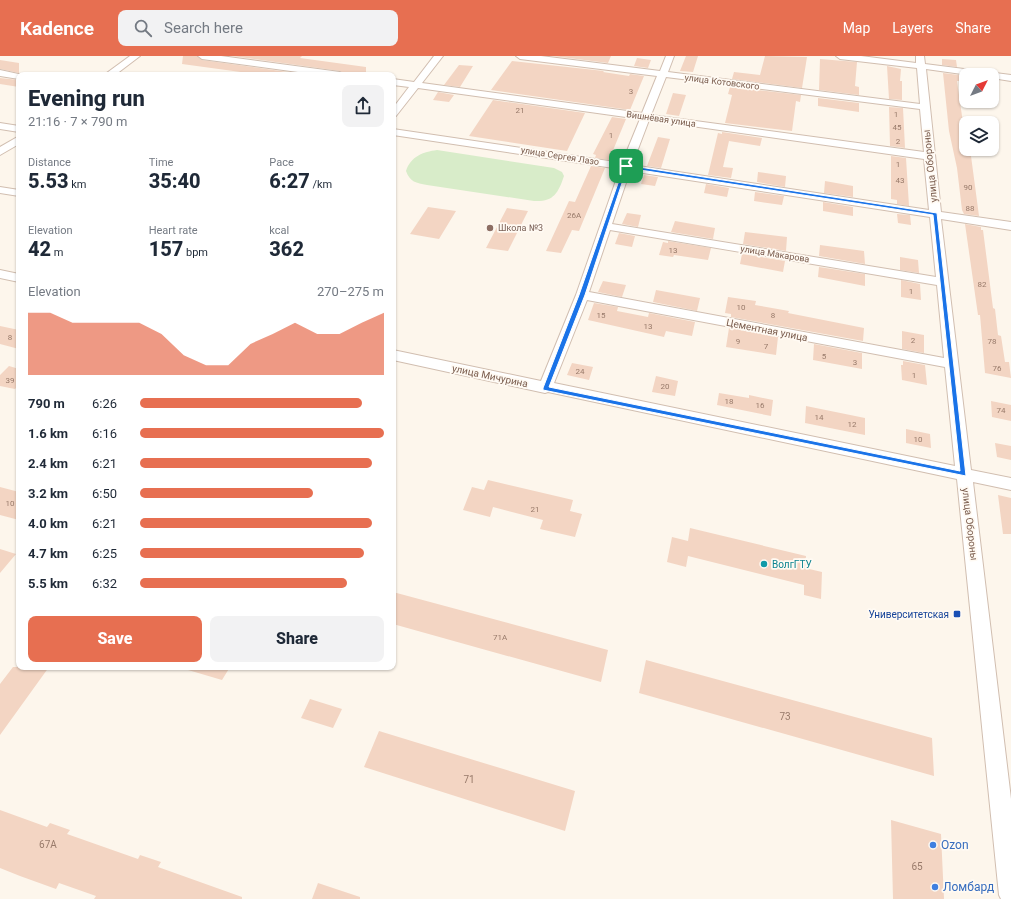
<!DOCTYPE html>
<html lang="en">
<head>
<meta charset="utf-8">
<style>
  :root { --surface:#fff; --page:#f2f2f3; --text:#1f2937; --muted:#747a83; --accent:#e76f51 }
  body { margin:0; font-family:Roboto,sans-serif; background:var(--page); color:var(--text); height:100vh; display:flex; flex-direction:column; font-size:15px; white-space:nowrap }
  * { box-sizing:border-box; margin:0 }
  p { font-size:13px; color:var(--muted) }
  .icon { flex:none; width:22px; height:22px; fill:none; stroke:currentColor; stroke-width:2; stroke-linecap:round; stroke-linejoin:round }
  .map { position:relative; flex:1; overflow:hidden }
  .panel { position:absolute; left:16px; top:16px; width:380px; height:598px; display:flex; flex-direction:column; background:var(--surface); border-radius:8px; box-shadow:0 1px 3px #0004 }
  .panel>* { flex:none }
  .needle { width:26px; rotate:48deg }
  .tools { position:absolute; left:959px; top:12px; display:grid; gap:8px }
  .tools a { display:grid; place-items:center; width:40px; height:40px; border-radius:8px; background:var(--surface); box-shadow:0 1px 3px #0004; font-size:20px }
  .pin { position:absolute; display:grid; place-items:center; width:34px; height:34px; color:#fff; margin:-17px; border-radius:8px; box-shadow:0 2px 6px #0006 }
  .round { display:grid; place-items:center; flex:none; width:42px; height:42px; border-radius:8px; background:var(--page) }
  .head { display:flex; align-items:center; justify-content:space-between; height:68px; padding:0 12px }
  h1 { font-size:22px; font-weight:800; line-height:30px }
  .metrics { display:grid; grid-template-columns:repeat(3,1fr); gap:6px; height:68px; padding:4px 12px }
  .metrics div { display:grid; align-content:center }
  .metrics b { font-size:20px; font-weight:800 }
  .metrics small { font-size:11px; font-weight:400 }
  .metrics p { font-size:11px }
  .chart { height:112px; padding:8px 12px }
  .chart p { display:flex; justify-content:space-between }
  .chart svg { width:100%; height:72px; margin-top:4px; fill:var(--accent); opacity:.7 }
  .action { display:flex; gap:8px; margin-top:auto; padding:8px 12px }
  .action a { flex:1; height:46px; border-radius:8px; background:var(--accent); color:#fff; font-size:16px; font-weight:800; line-height:46px; text-align:center }
  .action a+a { background:var(--page); color:var(--text) }
  ul { padding:0 12px; list-style:none; font-size:13px }
  li { display:grid; grid-template-columns:64px 48px 1fr; align-items:center; height:30px }
  li i { height:10px; border-radius:5px; background:var(--accent) }
  header { display:flex; align-items:center; gap:24px; box-sizing:border-box; height:56px; padding:0 20px; background:var(--accent); color:#fff }
  header strong { font-size:19px }
  nav { display:flex; gap:22px; margin-inline-start:auto; font-size:14px }
  .search { width:280px; height:36px; background:var(--page); display:flex; align-items:center; gap:10px; box-sizing:border-box; padding:0 14px; border-radius:8px; color:var(--muted); font-size:15px }
  .map>svg:first-child { display:block }
  .green { fill:#d8ecc9 }
  .building { fill:#f3d5c3 }
  .lines { fill:none; stroke-linecap:round; stroke-linejoin:round }
  .minor-casing { stroke:#d1beb0; stroke-width:2 }
  .minor { fill:#fff; fill-rule:evenodd }
  .route { fill:#1a73e8; stroke:#fff; fill-rule:evenodd }
  .education-dot { fill:#8d6e63; stroke:#fffaf3; stroke-width:1.5 }
  .culture-dot { fill:#0f9aa8; stroke:#fffaf3; stroke-width:1.5 }
  .transit-dot { fill:#1a4fb4; stroke:#fffaf3; stroke-width:1.5 }
  .shop-dot { fill:#3f7fe0; stroke:#fffaf3; stroke-width:1.5 }
  .labels { text-anchor:middle; dominant-baseline:central; stroke-width:3.5; stroke-linejoin:round; paint-order:stroke }
  .number-label { font-size:8px; fill:#987a6a }
  .far-street-label { font-size:9px; fill:#7a5c4d; stroke:#fffaf3 }
  .far-education-label { font-size:9px; fill:#785e54; stroke:#fffaf3; text-anchor:start }
  .street-label { font-size:10px; fill:#7a5c4d; stroke:#fffaf3 }
  .culture-label { font-size:10px; fill:#0d838f; stroke:#fffaf3; text-anchor:start }
  .transit-label { font-size:10px; fill:#164399; stroke:#fffaf3; text-anchor:end }
  .near-number-label { font-size:10px; fill:#987a6a }
  .near-shop-label { font-size:12px; fill:#366cbe; stroke:#fffaf3; text-anchor:start }
</style>
</head>
<body>
<header>
<strong>Kadence</strong>
<div class="search"><svg class="icon" aria-label="search" viewBox="0 0 24 24"><circle cx="10" cy="10" r="6"/><path d="M15 15l6 6"/></svg>Search here</div>
<nav><a>Map</a><a>Layers</a><a>Share</a></nav>
</header>
<div class="map">
<svg width="1011" height="843" viewBox="0 0 1011 843">
  <rect width="100%" height="100%" fill="#fdf6ec"/>
  <!-- green -->
  <path class="green" d="M437,94L554,112L562,116L564,120C558,138 553,146 534,145L427,129C416,127 410,126 406,115C411,100 423,96 437,94Z"/>
  <!-- building -->
  <path class="building" d="M183,0H197L202,4L309,19H246L248,17L182,8Z
    M232,0H302L300,2L366,11V19H346L340,15Z
    M553,0H611L608,7Z
    M686,0H698L693,16L680,15Z
    M765,0L807,1L802,32L732,23L734,16L760,19Z
    M637,2L651,4L648,12L634,10Z
    M820,3L857,6L855,30L859,31V39L819,34Z
    M942,3L956,4L957,11L942,9Z
    M0,4L19,7V17L0,13Z
    M512,5L604,15L603,16L629,20L630,18L644,20L630,54L491,34Z
    M459,9L473,10L460,31L444,29Z
    M887,10L901,13L900,25H902V44L889,43Z
    M943,17L959,19L961,25H957L962,60L964,69H966V99L971,100L979,160L964,158L962,154L957,112L949,75Z
    M0,22L19,24V31L0,28Z
    M730,31L801,39L800,46L796,45L792,75L725,67L732,39L728,38Z
    M438,36L454,39L449,46L433,44Z
    M673,37L686,39L679,60L666,58Z
    M818,42L859,47V56L818,50Z
    M493,44L585,57L567,95L469,80Z
    M889,51L903,52L905,92L890,90Z
    M612,61L626,63L609,104L595,102L596,99L593,98Z
    M722,76L762,82L760,90L729,85L723,111L733,112L731,122L708,119L718,77L722,78Z
    M658,81L670,83L661,112L647,110Z
    M891,100L906,102L909,150L897,148V144L891,143Z
    M591,110L605,112L579,175L572,174L561,197L546,195L569,145L575,146Z
    M758,116L786,120L785,131L757,126Z
    M644,119L658,121L655,130L641,128Z
    M825,125L853,130V141L824,137Z
    M706,128L729,132L727,141L704,137Z
    M755,136L784,140L782,149L754,145Z
    M823,146L853,151V160L823,155Z
    M428,151L456,155L439,183L410,178Z
    M507,152L528,155L508,195L486,192Z
    M627,157L641,159L638,171L622,168Z
    M897,158L910,159L911,169L898,167Z
    M675,165L715,172L713,183L671,176Z
    M965,168L981,171V174H983L993,252L995,253L998,279L1001,280L1005,306H1009L1011,322L985,317L980,259H978Z
    M745,176L787,181L786,195L743,188Z
    M619,177L635,180L632,191L615,188Z
    M668,185L711,192L708,204L674,199L673,201L659,199L663,186L668,187Z
    M820,189L864,195L865,208L819,200Z
    M742,198L785,205L783,216L740,208Z
    M900,201L918,204L919,217L900,214Z
    M819,211L865,218V230L818,221Z
    M901,224L920,228L921,244L901,241Z
    M603,225L626,229L622,241L598,236Z
    M656,234L700,242L697,255L653,246Z
    M728,241L756,245L755,249L789,255L788,257L864,272L863,285L731,261V258L725,257Z
    M594,247L618,251L617,255L648,261L649,257L695,266L692,280L666,275L664,281L588,264Z
    M0,270L19,274V293L0,288Z
    M729,272L778,281L776,299L726,291Z
    M902,275L924,279V297L902,293Z
    M814,288L862,297V313L813,304Z
    M903,305L925,309L927,329L902,324L901,309H903Z
    M572,307L593,311L589,324L567,319Z
    M9,310L19,313V329L15,333L0,330V319Z
    M656,320L678,325L675,340L652,336Z
    M719,337L749,342V339L773,344L771,360L717,349Z
    M991,345L1011,349V365L992,361Z
    M806,350L865,362V379L805,367Z
    M906,373L930,378L931,392L906,387Z
    M995,387L1011,390V404L997,401Z
    M488,424L573,444L570,455L582,458L575,481L540,473L543,464L493,451L490,461L463,454L472,431L484,434Z
    M0,431L19,436V464L0,459Z
    M998,439L1011,442V478H1003Z
    M690,472L806,500L805,512L822,516L821,543L804,539V529L688,500L686,511L667,506L672,481L688,485Z
    M0,493L16,498L0,517Z
    M393,536L608,594L601,626L393,568Z
    M646,604L932,682L934,720L639,637Z
    M13,611H49L0,679V628Z
    M189,611H230L222,624L188,614Z
    M310,643L342,653L333,672L301,662Z
    M379,675L575,735L565,775L364,711Z
    M0,754L47,771L50,767L70,774L67,778L138,803L140,799L161,806L158,811L242,841V843H94L96,840L59,827L56,833L20,820L0,812Z
    M891,764L941,778L944,843H893Z
    M318,827L360,841V843H312Z"/>
  <g class="lines">
    <!-- minor casing -->
    <g class="minor-casing">
      <path id="minor" d="M130,0H140L115,19H104Z
        M198,0H221L340,16L345,19H320L202,3Z
        M434,0H443L422,27L642,57L657,20L520,3L516,0H541L660,15L666,0H674L668,16L920,48L917,12L840,3L836,0H861L916,7V0H924L925,8L1011,19V25L992,22V19H969L926,13L941,156L1011,166V174L941,163L971,414L1011,422V434L973,426L1011,743V843H1001L999,839L957,423L548,336L545,337L393,304V294L541,325L576,239L620,113L393,79V73L622,107L640,63L418,32L396,60L393,61V52L409,31L393,29V23L414,26ZM666,21L920,53L924,96L651,59ZM649,64L924,103L929,154L632,109ZM630,115L930,161L936,221L612,168ZM610,174L937,229L944,302L589,236ZM587,244L945,311L955,410L554,327Z
        M0,14L23,19H19V23L0,20Z
        M0,67L19,70V76L0,73Z
        M19,80V88L0,99V91Z
        M0,131L19,134V140L0,137Z
        M0,214L19,218V226L0,222Z"/>
    </g>
    <!-- minor -->
    <use href="#minor" class="minor"/>
  </g>
  <!-- route -->
  <path class="route" d="M626,109L937,157L966,420L543,334V332L579,239L624,110ZM627,112L933,159L960,415L549,331L585,239Z"/>
  <!-- markers -->
  <circle class="education-dot" cx="490" cy="172" r="4"/>
  <circle class="culture-dot" cx="764" cy="508" r="4"/>
  <rect class="transit-dot" x="953" y="554" width="8" height="8" rx="2"/>
  <g class="shop-dot">
    <circle cx="933" cy="789" r="4"/>
    <circle cx="935" cy="831" r="4"/>
  </g>
  <g class="labels">
    <!-- number labels -->
    <g class="number-label">
      <text x="631" y="35">3</text>
      <text x="520" y="54">21</text>
      <text x="896" y="58">1</text>
      <text x="897" y="71">45</text>
      <text x="611" y="79">1</text>
      <text x="898" y="85">2</text>
      <text x="898" y="108">1</text>
      <text x="900" y="124">43</text>
      <text x="968" y="131">90</text>
      <text x="970" y="152">88</text>
      <text x="574" y="159">26А</text>
      <text x="673" y="194">13</text>
      <text x="982" y="228">82</text>
      <text x="911" y="235">1</text>
      <text x="741" y="251">10</text>
      <text x="601" y="259">15</text>
      <text x="773" y="259">8</text>
      <text x="648" y="270">13</text>
      <text x="10" y="281">8</text>
      <text x="913" y="284">2</text>
      <text x="738" y="285">9</text>
      <text x="992" y="285">78</text>
      <text x="766" y="290">7</text>
      <text x="824" y="300">5</text>
      <text x="855" y="306">3</text>
      <text x="997" y="312">76</text>
      <text x="580" y="315">24</text>
      <text x="914" y="319">1</text>
      <text x="10" y="324">39</text>
      <text x="665" y="330">20</text>
      <text x="729" y="345">18</text>
      <text x="760" y="349">16</text>
      <text x="1001" y="354">74</text>
      <text x="819" y="361">14</text>
      <text x="852" y="368">12</text>
      <text x="918" y="383">10</text>
      <text x="10" y="447">10</text>
      <text x="535" y="453">21</text>
      <text x="500" y="581">71А</text>
    </g>
    <!-- far-street labels -->
    <g class="far-street-label">
      <text transform="translate(722 26) rotate(7)">улица Котовского</text>
      <text transform="translate(661 63) rotate(8)">Вишнёвая улица</text>
      <text transform="translate(560 100) rotate(9)">улица Сергея Лазо</text>
      <text transform="translate(775 198) rotate(9)">улица Макарова</text>
    </g>
    <!-- far-education labels -->
    <g class="far-education-label">
      <text x="498" y="172">Школа №3</text>
    </g>
    <!-- street labels -->
    <g class="street-label">
      <text transform="translate(930 110) rotate(-96)">улица Обороны</text>
      <text transform="translate(767 274) rotate(11)">Цементная улица</text>
      <text transform="translate(490 320) rotate(12)">улица Мичурина</text>
      <text transform="translate(970 468) rotate(83)">улица Обороны</text>
    </g>
    <!-- culture labels -->
    <g class="culture-label">
      <text x="772" y="508">ВолгГТУ</text>
    </g>
    <!-- transit labels -->
    <g class="transit-label">
      <text x="949" y="558">Университетская</text>
    </g>
    <!-- near-number labels -->
    <g class="near-number-label">
      <text x="785" y="660">73</text>
      <text x="469" y="723">71</text>
      <text x="48" y="788">67А</text>
      <text x="917" y="810">65</text>
    </g>
    <!-- near-shop labels -->
    <g class="near-shop-label">
      <text x="941" y="789">Ozon</text>
      <text x="943" y="831">Ломбард</text>
    </g>
  </g>
</svg>
<div class="tools">
<a><svg class="needle" viewBox="-14 -14 28 28"><path d="M0-13l5 13h-10z" fill="#e53935"/><path d="M0 13l5-13h-10z" fill="#747a83"/></svg></a>
<a><svg class="icon" aria-label="layers" viewBox="0 0 24 24"><path d="M12 4l9 5-9 5-9-5zM3 14l9 5 9-5"/></svg></a>
</div>
<div class="pin" style="left:626px;top:110px;background:#1e9e55"><svg class="icon" aria-label="arrive" viewBox="0 0 24 24"><path d="M6 21V4h12l-3 4 3 4H6"/></svg></div>
<section class="panel">
<div class="head"><div><h1>Evening run</h1><p>21:16 · 7 × 790 m</p></div><a class="round"><svg class="icon" aria-label="share" viewBox="0 0 24 24"><path d="M12 15V3M7 8l5-5 5 5M5 13v7h14v-7"/></svg></a></div>
<div class="metrics">
<div><p>Distance</p><b>5.53<small> km</small></b></div>
<div><p>Time</p><b>35:40</b></div>
<div><p>Pace</p><b>6:27<small> /km</small></b></div>
</div>
<div class="metrics">
<div><p>Elevation</p><b>42<small> m</small></b></div>
<div><p>Heart rate</p><b>157<small> bpm</small></b></div>
<div><p>kcal</p><b>362</b></div>
</div>
<div class="chart"><p><span>Elevation</span>270–275 m</p>
<svg viewBox="0 0 160 44" preserveAspectRatio="none"><path d="M0 44V6L10 6L20 12L30 12L40 12L50 12L60 19L70 32L80 38L90 38L100 25L110 19L120 12L130 19L140 19L150 12L160 6V44z"/></svg>
</div>
<ul>
<li><b>790 m</b>6:26<i style="width:91%"></i></li>
<li><b>1.6 km</b>6:16<i style="width:100%"></i></li>
<li><b>2.4 km</b>6:21<i style="width:95%"></i></li>
<li><b>3.2 km</b>6:50<i style="width:71%"></i></li>
<li><b>4.0 km</b>6:21<i style="width:95%"></i></li>
<li><b>4.7 km</b>6:25<i style="width:92%"></i></li>
<li><b>5.5 km</b>6:32<i style="width:85%"></i></li>
</ul>
<div class="action"><a>Save</a><a>Share</a></div>
</section>
</div>
</body>
</html>
